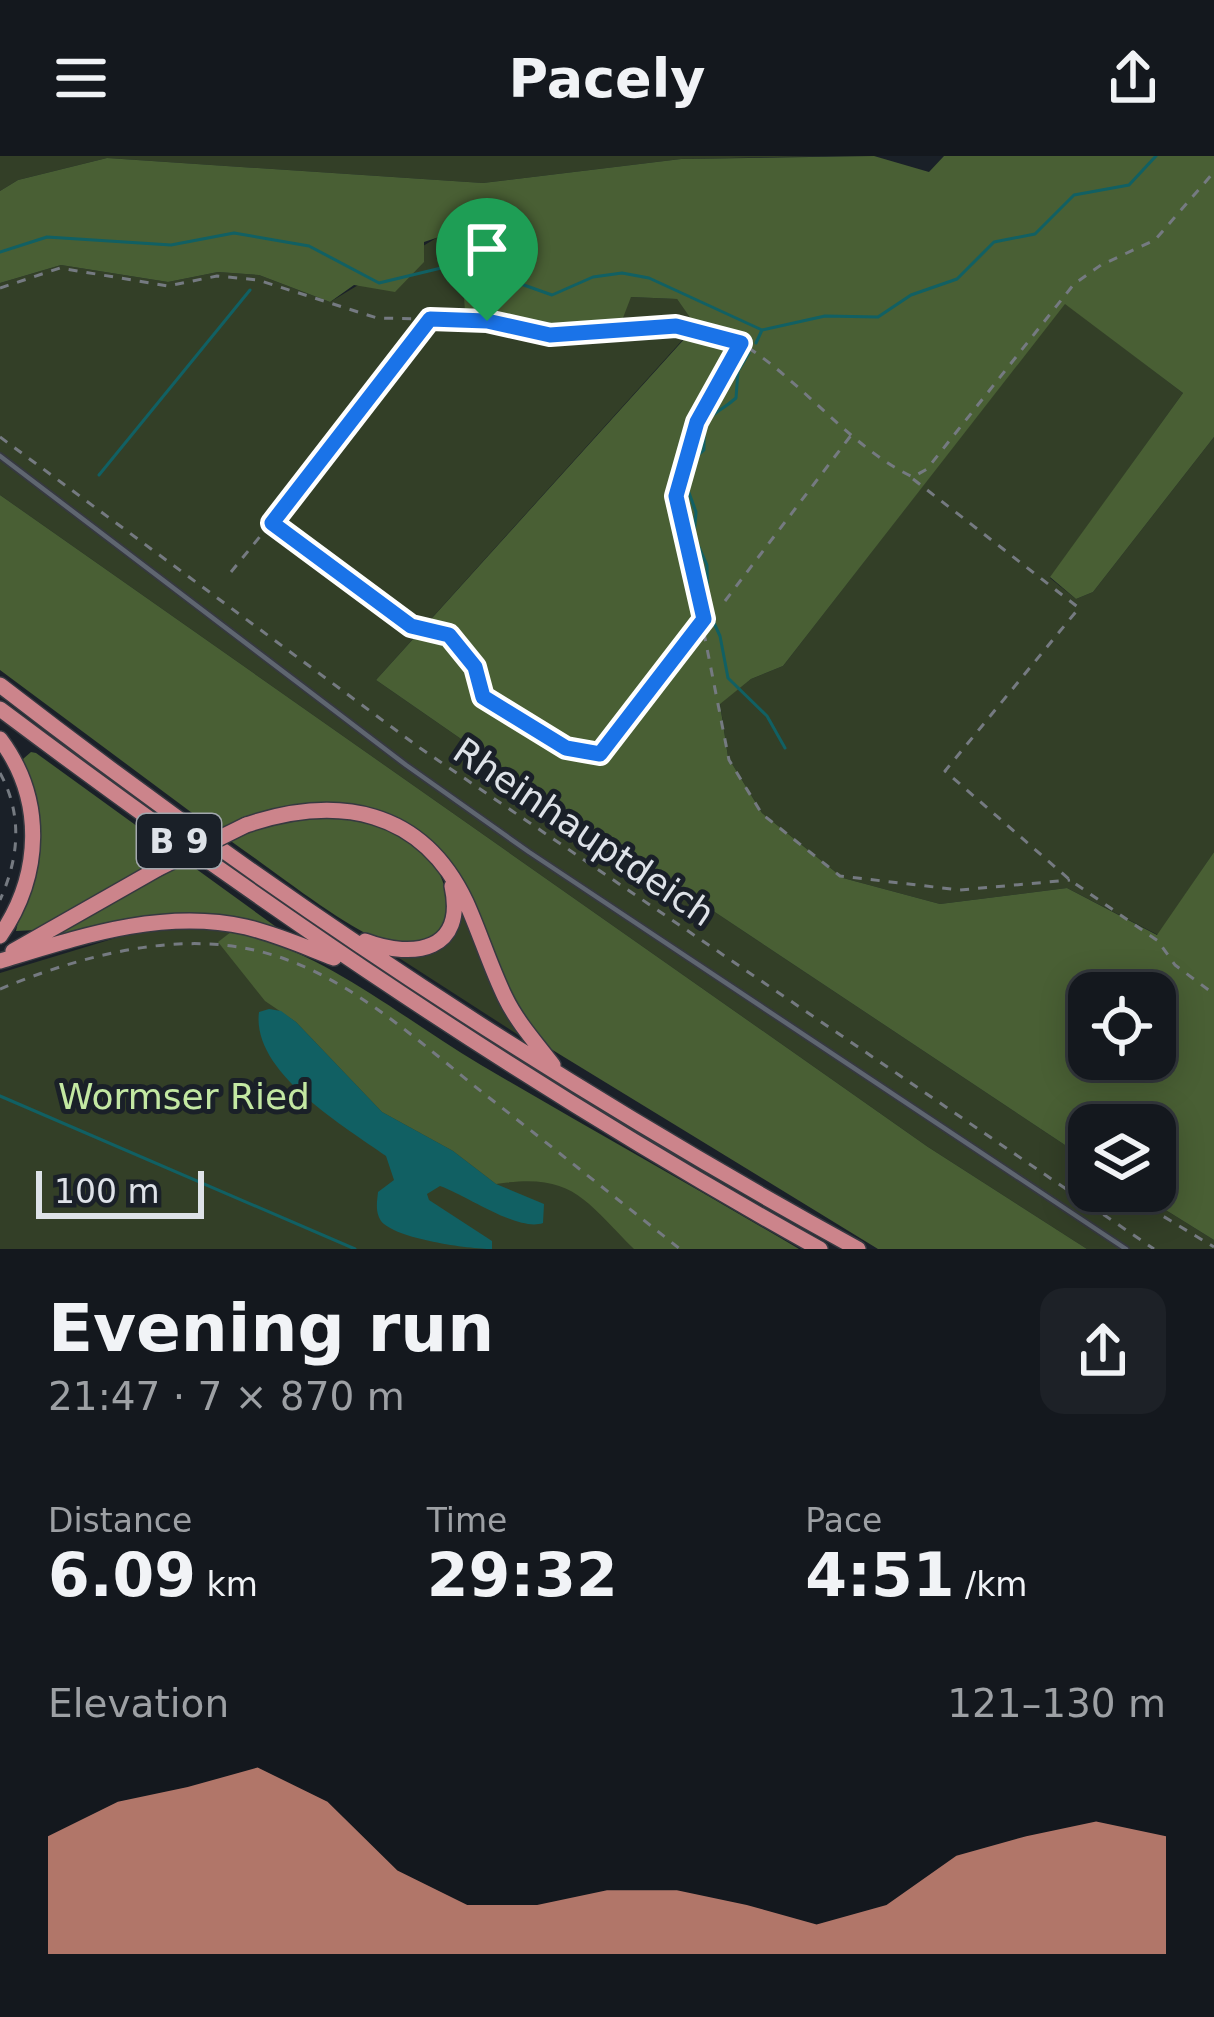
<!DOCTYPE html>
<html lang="en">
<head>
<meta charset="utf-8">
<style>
  :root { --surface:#14181e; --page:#1d2127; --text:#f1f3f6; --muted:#9da0a4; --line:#33373c; --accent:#f49e8a }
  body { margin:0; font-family:"DejaVu Sans",sans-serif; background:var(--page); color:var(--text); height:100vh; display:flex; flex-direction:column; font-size:45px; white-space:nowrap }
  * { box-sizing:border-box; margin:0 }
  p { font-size:39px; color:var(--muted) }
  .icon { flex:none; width:66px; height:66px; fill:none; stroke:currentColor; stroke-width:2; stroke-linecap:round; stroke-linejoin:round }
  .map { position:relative; height:1093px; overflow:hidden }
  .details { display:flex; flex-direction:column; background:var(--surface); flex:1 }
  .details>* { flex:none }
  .controls { position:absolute; left:1068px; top:816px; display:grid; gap:24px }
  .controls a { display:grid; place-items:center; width:108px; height:108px; border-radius:24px; background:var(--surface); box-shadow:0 6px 30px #0003,0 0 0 3px var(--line); font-size:60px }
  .scale { position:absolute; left:36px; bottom:30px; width:168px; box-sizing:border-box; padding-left:12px; border:6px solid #dee2e8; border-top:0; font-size:33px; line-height:42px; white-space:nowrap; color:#dee2e8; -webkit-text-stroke:9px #1a2028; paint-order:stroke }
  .pin { position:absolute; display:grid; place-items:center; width:102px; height:102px; color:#fff; margin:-123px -51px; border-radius:50% 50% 50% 0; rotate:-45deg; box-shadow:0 0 12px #0007 }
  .pin .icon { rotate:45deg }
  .round { display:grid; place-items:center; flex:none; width:126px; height:126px; border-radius:24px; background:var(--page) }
  .head { display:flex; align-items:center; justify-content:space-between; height:204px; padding:0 48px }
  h1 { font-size:66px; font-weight:700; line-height:90px }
  .figures { display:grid; grid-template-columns:repeat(3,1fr); gap:18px; height:204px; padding:12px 48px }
  .figures div { display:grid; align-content:center }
  .figures b { font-size:60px; font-weight:700 }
  .figures small { font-size:33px; font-weight:400 }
  .figures p { font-size:33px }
  .chart { height:336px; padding:24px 48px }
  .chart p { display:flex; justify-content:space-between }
  .chart svg { width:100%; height:216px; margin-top:12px; fill:var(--accent); opacity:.7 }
  header { display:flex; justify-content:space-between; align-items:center; height:156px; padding:0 48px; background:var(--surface); font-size:54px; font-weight:700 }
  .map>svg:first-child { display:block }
  .green { fill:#333f27 }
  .forest { fill:#495f34; fill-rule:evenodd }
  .water { fill:#116063 }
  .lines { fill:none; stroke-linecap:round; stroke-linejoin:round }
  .stream { stroke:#116063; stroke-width:3 }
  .service-casing { stroke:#363940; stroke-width:8 }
  .trunk-casing { stroke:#363940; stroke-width:18 }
  .path { stroke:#757a81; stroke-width:3; stroke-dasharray:9 9; stroke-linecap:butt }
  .service { stroke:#5f6670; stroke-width:4.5 }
  .trunk { stroke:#cc848b; stroke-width:15 }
  .trunk-bridge-casing { stroke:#363940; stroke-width:18; stroke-linecap:butt }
  .trunk-bridge { stroke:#cc848b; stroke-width:15 }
  .route-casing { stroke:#fff; stroke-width:24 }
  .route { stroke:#1a73e8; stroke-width:15 }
  .labels { text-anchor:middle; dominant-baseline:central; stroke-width:10; stroke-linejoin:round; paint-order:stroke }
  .shield { fill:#1a2028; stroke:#a3a8ae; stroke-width:3 }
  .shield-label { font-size:33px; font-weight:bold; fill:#dee2e8 }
  .street-label { font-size:36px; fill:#dee2e8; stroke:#1a2028 }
  .park-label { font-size:36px; fill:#c3e8a2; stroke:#1a2028 }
</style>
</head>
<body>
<header><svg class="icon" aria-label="menu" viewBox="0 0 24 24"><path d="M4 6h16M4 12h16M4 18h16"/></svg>Pacely<svg class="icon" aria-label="share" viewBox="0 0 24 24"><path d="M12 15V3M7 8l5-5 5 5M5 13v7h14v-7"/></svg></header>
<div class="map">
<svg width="1214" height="1093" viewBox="0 0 1214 1093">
  <rect width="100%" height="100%" fill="#1a2028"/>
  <!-- green -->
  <path class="green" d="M0,0H827L681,3L483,27L107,2L18,24L0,35Z
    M438,81L460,87L466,155L552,176L631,141L677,143L696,169L376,524L614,689L1089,1005V1035H1135L1214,1084V1093H1087L928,991L0,339V127L61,109L168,126L218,116L259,119L330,146Z
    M1065,147L1183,237L1050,422L1076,443L1093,436L1214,281V696L1158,779L1067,732L940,748L843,722L762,657L728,601L720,547L751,523L783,510Z
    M462,756L521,879L520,880L396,800H416Z
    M200,772L232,775L220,785L686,1093H0V817L132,777Z"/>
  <!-- forest -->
  <path class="forest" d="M874,0L929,16L944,0H1214V281L1093,436L1076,443L1050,421L1183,237L1065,148L783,510L751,523L720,548L728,601L762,657L843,722L940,748L1067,732L1157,779L1214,696V1084L1135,1035H1155V969H1089V1005L614,689L376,524L696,170L677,143L631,141L621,167L552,176L465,155L460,87L439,81L424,86V106L395,136L354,129L330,146L259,119L218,116L168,126L61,109L0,127V35L18,24L107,2L483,27L681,3ZM1089,837H1155V903H1089Z
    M0,339L928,991L1087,1093H878L546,890L520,855L430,685C416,674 401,661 382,657C349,651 246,661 215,674L0,514Z
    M31,596L36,597L279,773L235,762L40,789L36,774L16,775C19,759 29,745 33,729C46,685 34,645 23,603Z
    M310,660C345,661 387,662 415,686C467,730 456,812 380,784C339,768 267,709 226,682L260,670Z
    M232,775C326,796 400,861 481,909C586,971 694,1031 799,1093H634C584,1043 572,1016 496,1028L453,995L382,956L296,866L265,845L218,786Z"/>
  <!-- water -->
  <path class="water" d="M269,853L281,855L296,866L382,956L453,995L496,1028L544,1048L543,1067C518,1076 468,1040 440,1030L427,1038L429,1044L492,1085V1093C469,1093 395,1083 381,1065C375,1056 377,1046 378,1036L394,1024L386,1000C344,970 251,916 259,856Z"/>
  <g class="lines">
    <!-- stream -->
    <path class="stream" d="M0,96L47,81L171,89L234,77L309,90L379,127L462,107L552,139L593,121L622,117L649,122L762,174L825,160L878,161L911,139L957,123L994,86L1035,78L1074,39L1129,29L1156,0
      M756,187L762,174
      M749,197L738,215L736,242C711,264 703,254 704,294L695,302L688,334L696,356L694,380L707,409L708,454L720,480L728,522L767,560L785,592
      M99,319L250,134
      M0,940L355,1093"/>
    <!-- service casing -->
    <g class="service-casing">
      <path id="service" d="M0,300L406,609L529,696L1126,1093"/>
    </g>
    <!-- trunk casing -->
    <g class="trunk-casing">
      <path id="trunk" d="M0,529C271,739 557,928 858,1093
        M0,553C263,750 533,934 820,1093
        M0,583C45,643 42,719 0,780
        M246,669C338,638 422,653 466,746C480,777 490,810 505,841C517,866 536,887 553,909
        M365,785C415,804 466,794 452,730
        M13,795L159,712
        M0,805C79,781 163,752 246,771C276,778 305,791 334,802"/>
    </g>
    <!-- path -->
    <path class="path" d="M0,132L60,112L168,130L217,120L258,124L377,162L430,163L271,367
      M430,163C474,162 506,175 548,178C615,185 683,150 747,191C802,226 854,294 913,321L927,313L1074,128L1101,109L1155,84L1214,16
      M741,187L697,266L677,340L729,604L762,658L840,720L960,734L1070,724
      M0,281L420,592L1154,1093
      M913,323L1079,452L945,615L1070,724L1158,785L1175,809L1214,838
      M231,416L271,367L411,470L449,480L475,511L483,541L566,592L600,598L703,464
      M725,445L852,278
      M0,617C23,659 19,702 0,744
      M0,833C75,802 168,776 249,793C341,811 416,884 487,940C552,991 616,1042 680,1093
      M1133,1042L1214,1091"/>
    <!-- service -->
    <use href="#service" class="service"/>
    <!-- trunk -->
    <use href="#trunk" class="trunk"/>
    <!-- trunk-bridge casing -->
    <g class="trunk-bridge-casing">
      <path id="trunk-bridge" d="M159,712L246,669"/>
    </g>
    <!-- trunk-bridge -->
    <use href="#trunk-bridge" class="trunk-bridge"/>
  </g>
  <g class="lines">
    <!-- route casing -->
    <g class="route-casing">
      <path id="route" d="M430,163L487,165L550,179L676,170L741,187L697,266L676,340L704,463L600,598L566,592L483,541L475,511L449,479L411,470L272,367Z"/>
    </g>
    <!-- route -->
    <use href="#route" class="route"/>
  </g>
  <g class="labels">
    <!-- shield labels -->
    <rect class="shield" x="137" y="658" width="84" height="54" rx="9"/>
    <g class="shield-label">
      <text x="179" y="685">B 9</text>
    </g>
    <!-- street labels -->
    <g class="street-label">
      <text transform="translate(584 676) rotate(34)">Rheinhauptdeich</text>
    </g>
    <!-- park labels -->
    <g class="park-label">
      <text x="184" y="940">Wormser Ried</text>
    </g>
  </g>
</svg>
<div class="controls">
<a><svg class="icon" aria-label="locate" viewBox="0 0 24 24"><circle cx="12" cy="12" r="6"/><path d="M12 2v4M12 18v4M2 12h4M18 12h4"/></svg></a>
<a><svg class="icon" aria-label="layers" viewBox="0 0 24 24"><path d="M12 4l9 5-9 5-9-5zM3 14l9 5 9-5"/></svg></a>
</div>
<div class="scale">100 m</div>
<div class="pin" style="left:487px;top:165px;background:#1e9e55"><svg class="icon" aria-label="arrive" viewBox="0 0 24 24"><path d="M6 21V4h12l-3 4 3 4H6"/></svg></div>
</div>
<section class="details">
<div class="head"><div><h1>Evening run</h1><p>21:47 · 7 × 870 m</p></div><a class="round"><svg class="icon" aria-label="share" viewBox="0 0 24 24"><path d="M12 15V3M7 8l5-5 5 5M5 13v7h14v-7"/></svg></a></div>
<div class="figures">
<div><p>Distance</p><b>6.09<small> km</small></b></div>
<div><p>Time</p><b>29:32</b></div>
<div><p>Pace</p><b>4:51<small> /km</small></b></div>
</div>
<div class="chart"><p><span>Elevation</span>121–130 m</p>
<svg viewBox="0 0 160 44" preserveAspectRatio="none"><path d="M0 44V20L10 13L20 10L30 6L40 13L50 27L60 34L70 34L80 31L90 31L100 34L110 38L120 34L130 24L140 20L150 17L160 20V44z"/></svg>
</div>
</section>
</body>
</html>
